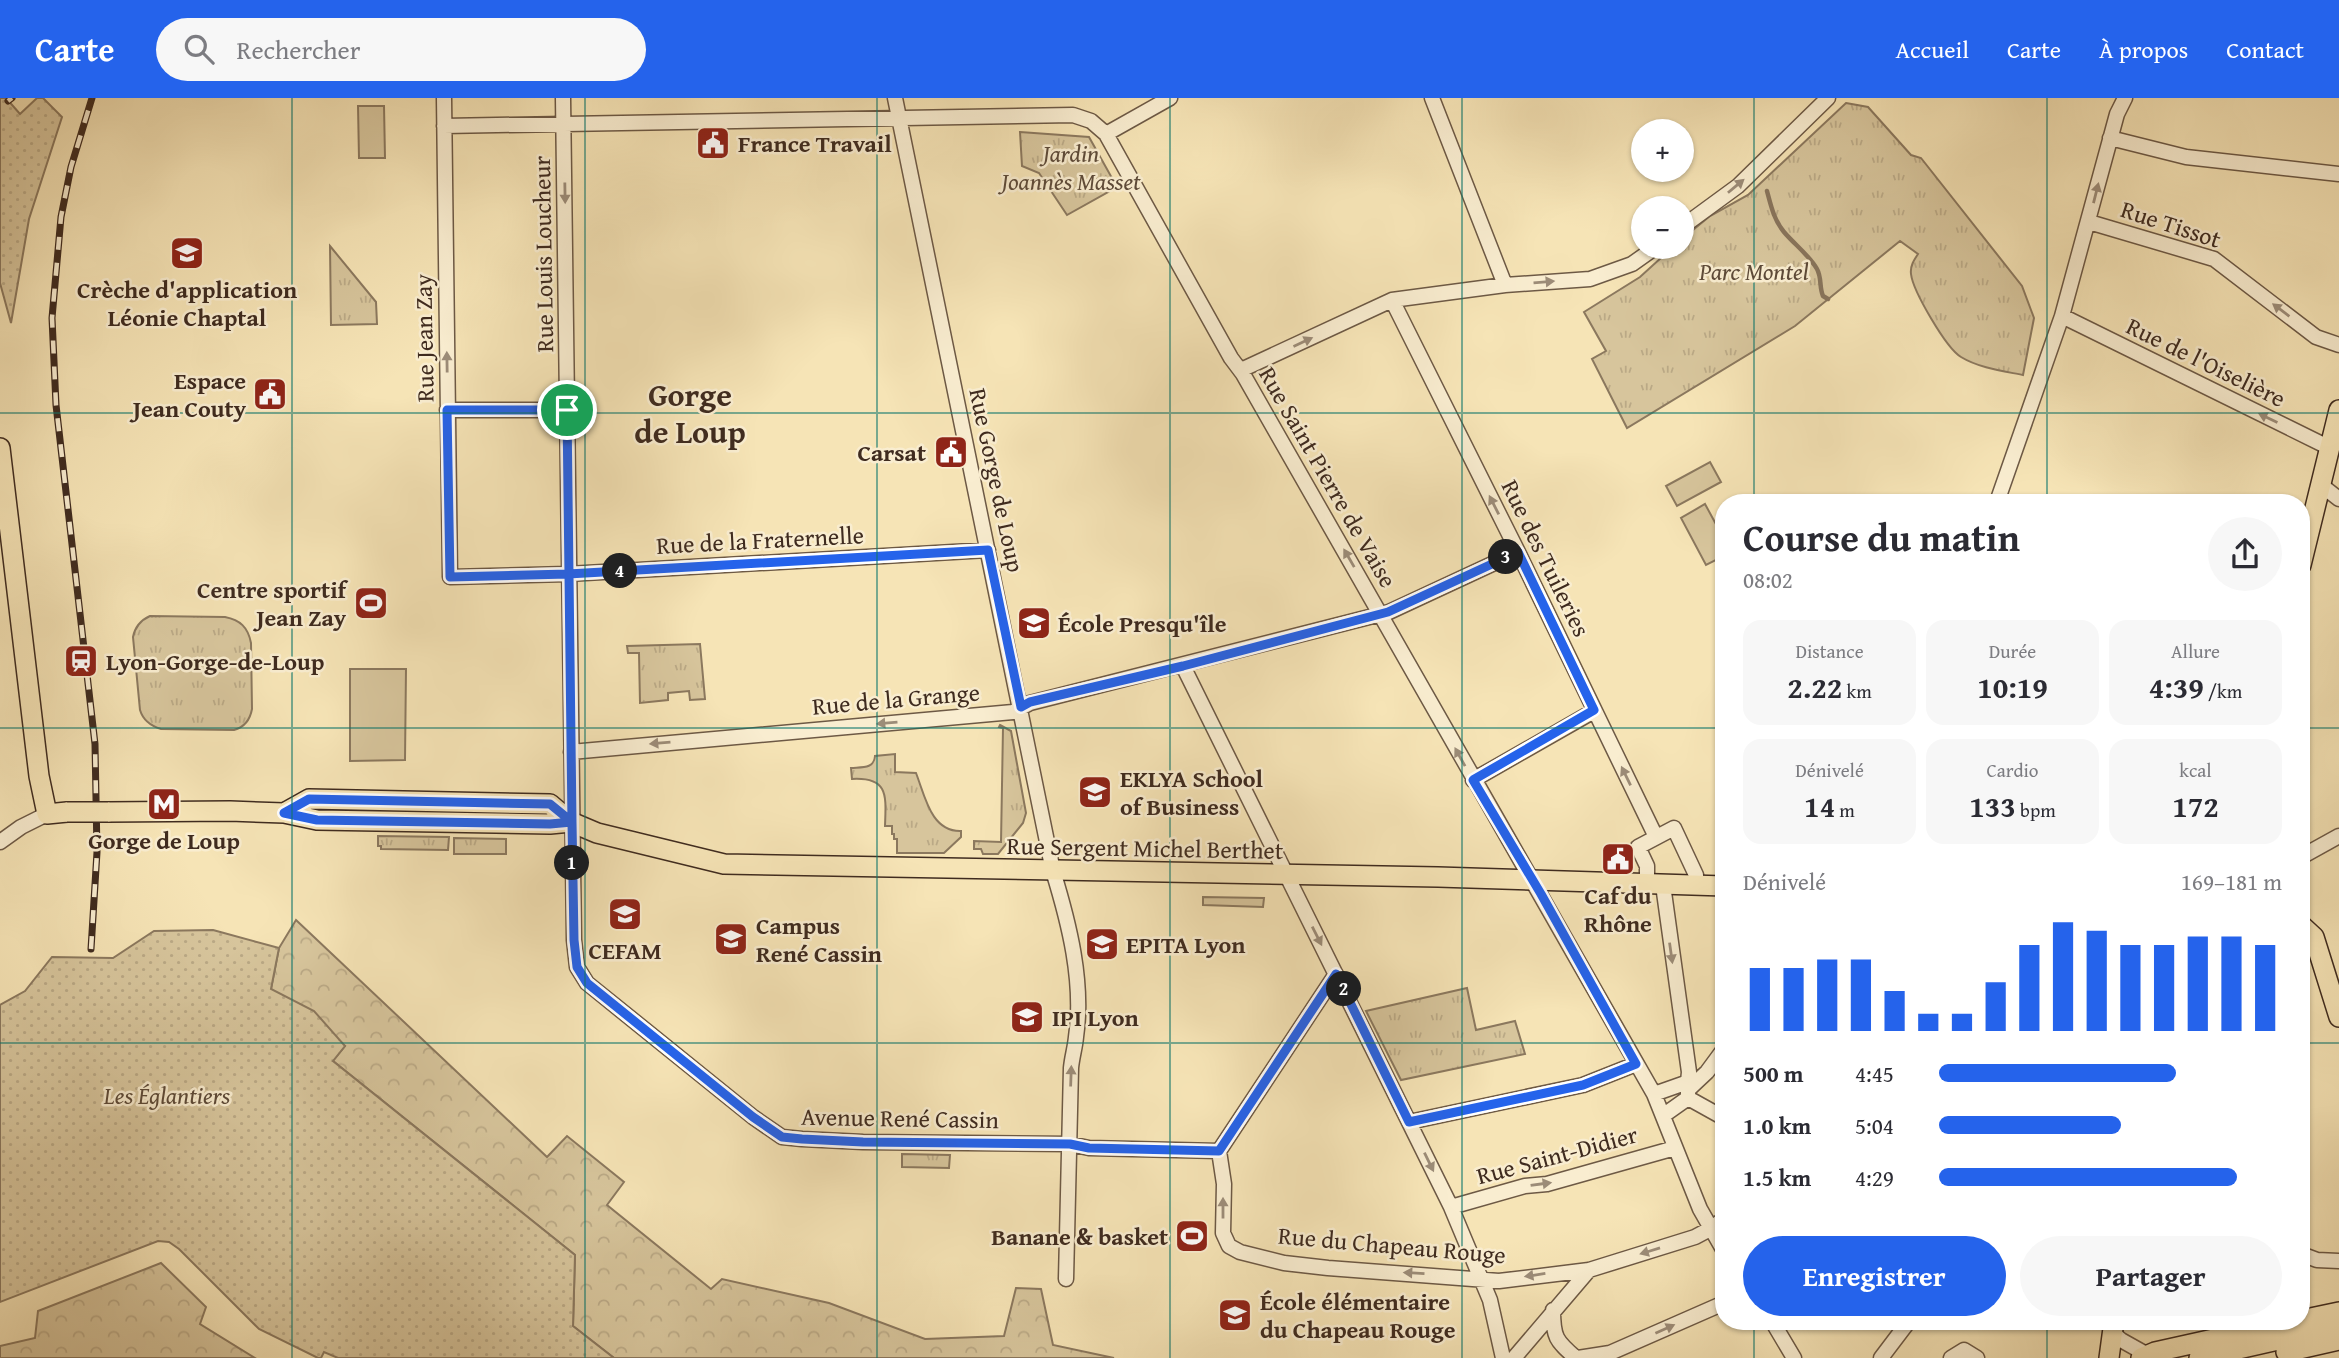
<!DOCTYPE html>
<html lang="fr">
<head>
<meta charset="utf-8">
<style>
  :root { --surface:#fff; --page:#f7f7f7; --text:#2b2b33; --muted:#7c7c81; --accent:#2563eb }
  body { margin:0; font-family:"Gentium Book Plus",serif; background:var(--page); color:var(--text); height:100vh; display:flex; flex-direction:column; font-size:26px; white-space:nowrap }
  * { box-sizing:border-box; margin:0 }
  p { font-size:23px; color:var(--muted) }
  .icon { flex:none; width:38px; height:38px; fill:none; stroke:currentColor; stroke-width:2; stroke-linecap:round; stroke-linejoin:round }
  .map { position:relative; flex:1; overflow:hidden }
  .side { position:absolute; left:1715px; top:396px; width:595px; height:836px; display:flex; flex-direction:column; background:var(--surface); border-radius:28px; box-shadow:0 2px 5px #0004 }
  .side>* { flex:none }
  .fabs { position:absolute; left:1631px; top:21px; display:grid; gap:14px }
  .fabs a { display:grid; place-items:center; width:63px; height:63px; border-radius:50%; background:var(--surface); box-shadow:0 2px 5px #0004; font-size:35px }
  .pin { position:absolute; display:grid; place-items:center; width:60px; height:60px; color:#fff; margin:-30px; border:4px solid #fff; border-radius:50%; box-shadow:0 2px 7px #0007 }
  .km { position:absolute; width:35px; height:35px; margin:-18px; border-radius:50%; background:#222; color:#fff; font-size:19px; line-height:35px; text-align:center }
  .round { display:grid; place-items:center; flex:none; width:74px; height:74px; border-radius:37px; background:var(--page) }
  .headline { display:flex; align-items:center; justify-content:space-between; height:119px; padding:0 28px }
  h1 { font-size:38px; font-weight:700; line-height:52px }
  .figures { display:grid; grid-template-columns:repeat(3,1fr); gap:10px; height:119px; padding:7px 28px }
  .figures div { display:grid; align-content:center; border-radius:18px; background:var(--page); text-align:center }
  .figures b { font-size:30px; font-weight:700 }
  .figures small { font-size:19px; font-weight:400 }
  .figures p { font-size:19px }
  .chart { height:196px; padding:14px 28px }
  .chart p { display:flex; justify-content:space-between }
  .chart svg { width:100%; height:126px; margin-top:7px; stroke:var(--accent); stroke-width:6 }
  .cta { display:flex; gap:14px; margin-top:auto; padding:14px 28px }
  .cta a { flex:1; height:80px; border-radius:42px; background:var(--accent); color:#fff; font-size:28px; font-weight:700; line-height:80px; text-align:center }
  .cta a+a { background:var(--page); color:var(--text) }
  ul { padding:0 28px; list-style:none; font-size:23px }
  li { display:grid; grid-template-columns:112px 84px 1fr; align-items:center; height:52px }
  li i { height:18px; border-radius:9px; background:var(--accent) }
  header { display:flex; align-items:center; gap:42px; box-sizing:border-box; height:98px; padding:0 35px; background:var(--accent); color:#fff }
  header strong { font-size:33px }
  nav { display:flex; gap:38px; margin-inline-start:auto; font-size:24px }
  .search { width:490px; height:63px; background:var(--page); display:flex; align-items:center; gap:18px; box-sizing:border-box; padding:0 24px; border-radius:38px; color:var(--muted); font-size:26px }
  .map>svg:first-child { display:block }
  .grass { fill:url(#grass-tufts); stroke:#8b785e; stroke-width:2 }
  .forest { fill:url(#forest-crowns); stroke:#8b785e; stroke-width:2 }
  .garden { fill:url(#garden-dots); stroke:#8b785e; stroke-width:2 }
  .pitch { fill:#d7c59c; stroke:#8b785e; stroke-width:2 }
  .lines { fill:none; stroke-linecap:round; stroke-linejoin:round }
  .stream { stroke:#88745b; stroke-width:4.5 }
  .minor-casing { stroke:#6d5945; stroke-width:17 }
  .major-casing { stroke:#3f2b1f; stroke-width:22 }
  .minor { stroke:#f9edd0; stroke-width:14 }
  .major { stroke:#f6e4b6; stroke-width:19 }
  .rail-casing { stroke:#3f2b1f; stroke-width:7 }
  .rail { stroke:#f9edd0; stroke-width:4.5; stroke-dasharray:13; stroke-linecap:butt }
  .major-bridge-casing { stroke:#3f2b1f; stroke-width:22; stroke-linecap:butt }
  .major-bridge { stroke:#f6e4b6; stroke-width:19 }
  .oneway { fill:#9c8c78 }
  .route-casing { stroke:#fff; stroke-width:14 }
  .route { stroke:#2563eb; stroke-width:9 }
  .grid { fill:none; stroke:#0f766e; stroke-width:2; stroke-opacity:0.55 }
  .labels { text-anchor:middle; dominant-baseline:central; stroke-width:5; stroke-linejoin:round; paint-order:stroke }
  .poi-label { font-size:24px; font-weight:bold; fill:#3f2b1f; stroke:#f9edd0; text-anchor:start }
  .park-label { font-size:24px; font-style:italic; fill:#5d4a38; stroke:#f9edd0 }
  .street-label { font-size:24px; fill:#3f2b1f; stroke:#f9edd0 }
  .district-label { font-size:32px; font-weight:bold; fill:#3f2b1f; stroke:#f9edd0 }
</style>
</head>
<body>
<header>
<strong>Carte</strong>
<div class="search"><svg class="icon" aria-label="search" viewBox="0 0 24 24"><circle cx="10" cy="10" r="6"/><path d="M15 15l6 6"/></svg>Rechercher</div>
<nav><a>Accueil</a><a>Carte</a><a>À propos</a><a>Contact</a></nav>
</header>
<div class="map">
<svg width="2339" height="1260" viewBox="0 0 2339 1260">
  <defs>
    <pattern id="grass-tufts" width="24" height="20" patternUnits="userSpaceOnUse" patternTransform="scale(1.75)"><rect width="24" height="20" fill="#d7c59c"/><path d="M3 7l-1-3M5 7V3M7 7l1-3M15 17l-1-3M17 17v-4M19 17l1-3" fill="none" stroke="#baa986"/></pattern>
    <pattern id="forest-crowns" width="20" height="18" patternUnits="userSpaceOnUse" patternTransform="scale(1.75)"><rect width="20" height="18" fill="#d7c59c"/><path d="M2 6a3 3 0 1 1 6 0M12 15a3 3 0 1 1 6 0" fill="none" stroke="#baa986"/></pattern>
    <pattern id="garden-dots" width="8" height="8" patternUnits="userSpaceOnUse" patternTransform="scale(1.75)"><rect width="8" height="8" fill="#d7c59c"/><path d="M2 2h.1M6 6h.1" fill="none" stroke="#baa986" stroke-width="1.8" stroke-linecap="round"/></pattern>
  </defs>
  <rect width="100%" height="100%" fill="#f6e4b6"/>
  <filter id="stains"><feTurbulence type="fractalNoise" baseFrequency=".00286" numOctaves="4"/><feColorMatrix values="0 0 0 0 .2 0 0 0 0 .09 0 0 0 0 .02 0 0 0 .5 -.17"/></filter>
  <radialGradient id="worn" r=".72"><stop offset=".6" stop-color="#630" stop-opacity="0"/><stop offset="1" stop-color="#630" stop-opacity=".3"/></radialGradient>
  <!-- grass -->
  <path class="grass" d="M1846,5L1868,9L1911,57L1921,60L2022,188L2034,220L2023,277C2003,273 1979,270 1961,259C1946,250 1913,193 1911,176C1910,168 1914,162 1918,156L1900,143L1795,228L1627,330L1592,261L1606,253L1584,214L1640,179L1673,149H1682V141L1710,118L1748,97Z
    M1020,34L1089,39L1117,89L1067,117L1039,75L1022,68Z
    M330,148L376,204L377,226L331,227Z
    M150,518L225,519C240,522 248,529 251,545L252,611C250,622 245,629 234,632L161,631C151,628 143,622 140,612L133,539C135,529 141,522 150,518Z
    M700,546L705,601L690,602L689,593L668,595V602L640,605L639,555H628L627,548Z
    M1000,627L1011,633L1026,715L1023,725L998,756H983L981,751H974V743L1001,744L1003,630L999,629Z
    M895,656V674L916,675C925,698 931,734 961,733V739L944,755H897V741H894V736H892V728H885C886,698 889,679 852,681L851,670C862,669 874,671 875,658Z
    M378,738L449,739L448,752L381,751V748H378Z
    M454,740L506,741V756H454Z
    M1467,890L1476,932L1515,923L1525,956L1401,982L1366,913Z
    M902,1056L950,1057L949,1070L902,1069Z"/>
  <!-- forest -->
  <path class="forest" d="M296,822L547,1059L567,1038L624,1084L607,1107L711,1191L722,1181L829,1205L925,1241L1004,1238L1016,1190L1041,1191L1053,1247L1114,1260H614L573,1228L575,1157L333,963L345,948L271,891L279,850Z
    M161,1165L206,1209L200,1226L255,1260H0V1248L35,1240L38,1213Z"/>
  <!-- garden -->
  <path class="garden" d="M0,0H6L20,16L37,0H43L62,19L29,121L11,225L0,185Z
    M213,832L279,850L271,891L314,913L345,948L333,963L575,1157L573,1228L614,1260H338L324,1254L321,1260H318L259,1231L179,1151L169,1144L158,1143L0,1204V907L25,893L52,859L113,860L154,833Z"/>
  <!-- pitch -->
  <path class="pitch" d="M358,8H384L385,60H359Z
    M1710,364L1721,384L1677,408L1666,388Z
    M1705,406L1724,441V458L1706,467L1681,420Z
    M350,571H406L405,662L350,663Z
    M1203,799L1264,800L1263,809L1203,807Z"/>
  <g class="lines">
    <!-- stream -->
    <path class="stream" d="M1767,93C1771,108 1774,122 1784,134C1794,146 1809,157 1817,171C1822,180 1819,189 1823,198L1828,201"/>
    <!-- minor casing -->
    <g class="minor-casing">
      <path id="minor" d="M444,0L450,479L568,476L988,452
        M563,0L574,842L577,869L587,885L753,1019L782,1039L802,1041L863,1044L1070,1046L1089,1050L1219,1053
        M895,0L1053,773C1069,825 1084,884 1076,939C1075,950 1072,959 1071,970L1066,1181
        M1432,0L1505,187
        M444,28L1073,17L1091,23L1106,36L1231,260L1243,276L1654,996L1700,1111L1724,1153
        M1106,36L1170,0
        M2110,40L2186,59L2339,76
        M2089,124L2214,161L2316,239L2339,247
        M1682,129L1738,88L1828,0
        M1392,202L1518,454L1656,739
        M2062,218L2330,350
        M1241,272L1392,202L1505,187L1590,181L1632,166L1656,149
        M447,312H567
        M2321,387L2339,401
        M1997,404L2062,218L2117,16L2125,0
        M1183,568L1451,1109L1490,1202L1503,1260
        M571,654L1013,614L1030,605L1389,514L1518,454
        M1473,682L1594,613
        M0,744L21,729L47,716
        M2301,759L2339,738
        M1647,787V768L1638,749L1674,730L1696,777V788
        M1663,787L1689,974L1688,984
        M1690,990L1707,974L1724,951
        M1654,996L1688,984V1000L1664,1017
        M1688,1000L1724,1020
        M1409,1024L1583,987L1636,966
        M1219,1053L1224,1086L1223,1135L1229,1148L1240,1154L1284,1165L1328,1170L1499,1183L1589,1172L1695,1139L1710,1131L1724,1121
        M1219,1053L1336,876
        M1451,1109L1525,1088L1547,1086L1675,1050
        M2301,1156L2317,1162L2339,1163
        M1553,1212C1553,1239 1556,1243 1576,1260
        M1772,1223L1794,1260
        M2112,1234L2121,1242L2146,1256
        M1514,1260L1589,1172
        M1578,1260L1610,1255L1724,1205
        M1881,1260L1909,1223
        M1951,1260L1964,1252L1977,1260"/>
    </g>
    <!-- major casing -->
    <g class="major-casing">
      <path id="major" d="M0,350L39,678L47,716L67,714
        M2301,467L2339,312
        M108,714L230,713L284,715L317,722L550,726L571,724
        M284,715L309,701L550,706L571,724L597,735L724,766L1438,779L1724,788
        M2301,827L2314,839L2339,919
        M2301,1222L2339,1214
        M2286,1254L2339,1242
        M2109,1260L2114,1223
        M2141,1260L2155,1254L2295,1223
        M2199,1260L2339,1228"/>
    </g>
    <!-- minor -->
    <use href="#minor" class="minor"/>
    <!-- major -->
    <use href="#major" class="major"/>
    <!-- rail casing -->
    <g class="rail-casing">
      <path id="rail" d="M8,3L12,0
        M91,851L97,754L95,646L56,307L52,220L61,119L71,69L92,0"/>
    </g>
    <!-- rail -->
    <use href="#rail" class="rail"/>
    <!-- major-bridge casing -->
    <g class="major-bridge-casing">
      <path id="major-bridge" d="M67,714H108"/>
    </g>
    <!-- major-bridge -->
    <use href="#major-bridge" class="major-bridge"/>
  </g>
  <!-- one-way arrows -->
  <defs><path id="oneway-solid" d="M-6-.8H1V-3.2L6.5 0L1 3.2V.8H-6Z" transform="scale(1.75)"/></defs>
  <g class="oneway">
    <use href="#oneway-solid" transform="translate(1736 88) rotate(-40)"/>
    <use href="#oneway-solid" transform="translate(565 95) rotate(89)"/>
    <use href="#oneway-solid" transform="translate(2096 95) rotate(-76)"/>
    <use href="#oneway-solid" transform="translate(1544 184) rotate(-5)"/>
    <use href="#oneway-solid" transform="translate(2281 212) rotate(-143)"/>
    <use href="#oneway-solid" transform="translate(1303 244) rotate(-25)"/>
    <use href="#oneway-solid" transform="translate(447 264) rotate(-91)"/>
    <use href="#oneway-solid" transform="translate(2268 320) rotate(-154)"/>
    <use href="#oneway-solid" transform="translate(1494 407) rotate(-117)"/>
    <use href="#oneway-solid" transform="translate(1349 460) rotate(-120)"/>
    <use href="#oneway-solid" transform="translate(887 625) rotate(175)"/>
    <use href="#oneway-solid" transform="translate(660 645) rotate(175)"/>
    <use href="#oneway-solid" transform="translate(1460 659) rotate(-119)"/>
    <use href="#oneway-solid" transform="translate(1626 678) rotate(-116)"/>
    <use href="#oneway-solid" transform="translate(1317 838) rotate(63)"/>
    <use href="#oneway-solid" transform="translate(1671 855) rotate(82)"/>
    <use href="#oneway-solid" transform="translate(1071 978) rotate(-88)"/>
    <use href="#oneway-solid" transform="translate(1429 1064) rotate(64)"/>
    <use href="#oneway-solid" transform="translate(1541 1086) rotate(-8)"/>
    <use href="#oneway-solid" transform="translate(1223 1110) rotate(-90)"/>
    <use href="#oneway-solid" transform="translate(1650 1153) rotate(163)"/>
    <use href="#oneway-solid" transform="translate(1414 1175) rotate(-177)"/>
    <use href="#oneway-solid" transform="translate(1535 1177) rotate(171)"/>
    <use href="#oneway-solid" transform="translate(1665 1231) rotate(-24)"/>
  </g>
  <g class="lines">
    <!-- route casing -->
    <g class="route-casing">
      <path id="route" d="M567,312L572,724L550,726L317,722L284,715L309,701L550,706L572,724L574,842L577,869L587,885L753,1019L782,1039L802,1041L863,1044L1070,1046L1089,1050L1219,1053L1336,876L1409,1024L1583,987L1636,966L1541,796L1473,682L1594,612L1518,454L1388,514L1183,568L1030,604L1021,609L988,452L568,476L450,479L447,312H567"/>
    </g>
    <!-- route -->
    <use href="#route" class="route"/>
  </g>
  <!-- grid -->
  <path class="grid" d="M292,0V1260M585,0V1260M877,0V1260M1170,0V1260M1462,0V1260M1754,0V404M2047,0V404M0,315H2339M0,630H1724M2301,630H2339M0,945H1724M2301,945H2339M1754,1223V1260M2047,1223V1260"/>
  <!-- icons -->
  <defs>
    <g id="civic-square" transform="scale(1.75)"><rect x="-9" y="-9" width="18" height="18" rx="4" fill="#8f2418" stroke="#f9edd0"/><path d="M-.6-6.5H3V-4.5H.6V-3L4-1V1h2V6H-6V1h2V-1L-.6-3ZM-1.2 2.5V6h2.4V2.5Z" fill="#fff"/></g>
    <g id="school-square" transform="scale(1.75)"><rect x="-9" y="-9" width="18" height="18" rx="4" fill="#8f2418" stroke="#f9edd0"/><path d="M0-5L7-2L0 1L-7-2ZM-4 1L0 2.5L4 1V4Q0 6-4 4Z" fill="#fff"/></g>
    <g id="stadium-square" transform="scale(1.75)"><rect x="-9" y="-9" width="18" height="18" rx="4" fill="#8f2418" stroke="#f9edd0"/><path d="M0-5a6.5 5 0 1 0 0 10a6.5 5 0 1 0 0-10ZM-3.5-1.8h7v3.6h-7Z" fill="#fff"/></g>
    <g id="university-square" transform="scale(1.75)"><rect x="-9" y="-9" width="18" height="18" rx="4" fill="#8f2418" stroke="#f9edd0"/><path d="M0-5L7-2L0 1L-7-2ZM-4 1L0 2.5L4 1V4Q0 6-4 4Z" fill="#fff"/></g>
    <g id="station-square" transform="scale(1.75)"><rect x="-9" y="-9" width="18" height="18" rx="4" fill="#8f2418" stroke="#f9edd0"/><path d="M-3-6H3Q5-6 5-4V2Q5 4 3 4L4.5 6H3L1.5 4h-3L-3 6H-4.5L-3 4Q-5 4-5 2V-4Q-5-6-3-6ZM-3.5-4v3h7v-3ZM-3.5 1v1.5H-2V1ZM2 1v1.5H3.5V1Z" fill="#fff"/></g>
    <g id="metro-square" transform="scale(1.75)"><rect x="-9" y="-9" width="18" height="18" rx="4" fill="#8f2418" stroke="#f9edd0"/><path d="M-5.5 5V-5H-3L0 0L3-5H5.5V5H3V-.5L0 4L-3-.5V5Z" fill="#fff"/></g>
  </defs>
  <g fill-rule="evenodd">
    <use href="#civic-square" x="713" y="45"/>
    <use href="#school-square" x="187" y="155"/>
    <use href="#civic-square" x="270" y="296"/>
    <use href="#civic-square" x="951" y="354"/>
    <use href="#stadium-square" x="371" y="505"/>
    <use href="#university-square" x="1034" y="525"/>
    <use href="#station-square" x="81" y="563"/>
    <use href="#university-square" x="1095" y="694"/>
    <use href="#metro-square" x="164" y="706"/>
    <use href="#civic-square" x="1618" y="761"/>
    <use href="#university-square" x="625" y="816"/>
    <use href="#university-square" x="731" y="841"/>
    <use href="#university-square" x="1102" y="846"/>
    <use href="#university-square" x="1027" y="919"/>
    <use href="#stadium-square" x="1192" y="1138"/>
    <use href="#school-square" x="1235" y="1217"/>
  </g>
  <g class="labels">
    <!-- poi labels -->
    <g class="poi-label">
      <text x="738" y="45">France Travail</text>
      <text x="187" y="191" text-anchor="middle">Crèche d'application<tspan x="187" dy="28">Léonie Chaptal</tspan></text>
      <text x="246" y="282" text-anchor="end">Espace<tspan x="246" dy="28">Jean Couty</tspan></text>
      <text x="926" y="354" text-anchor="end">Carsat</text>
      <text x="346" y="491" text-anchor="end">Centre sportif<tspan x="346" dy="28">Jean Zay</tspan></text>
      <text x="1058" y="525">École Presqu'île</text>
      <text x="106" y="563">Lyon-Gorge-de-Loup</text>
      <text x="1120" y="680">EKLYA School<tspan x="1120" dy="28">of Business</tspan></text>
      <text x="164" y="742" text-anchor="middle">Gorge de Loup</text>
      <text x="1618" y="797" text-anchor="middle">Caf du<tspan x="1618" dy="28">Rhône</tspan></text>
      <text x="756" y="827">Campus<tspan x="756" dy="28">René Cassin</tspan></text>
      <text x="1126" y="846">EPITA Lyon</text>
      <text x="625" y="852" text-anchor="middle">CEFAM</text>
      <text x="1052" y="919">IPI Lyon</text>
      <text x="1168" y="1138" text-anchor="end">Banane &amp; basket</text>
      <text x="1260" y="1203">École élémentaire<tspan x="1260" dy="28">du Chapeau Rouge</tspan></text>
    </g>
    <!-- park labels -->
    <g class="park-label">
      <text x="1071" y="55">Jardin<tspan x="1071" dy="28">Joannès Masset</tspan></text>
      <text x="1754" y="173">Parc Montel</text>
      <text x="167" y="997">Les Églantiers</text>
    </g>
    <!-- street labels -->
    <g class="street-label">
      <text transform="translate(2171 126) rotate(18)">Rue Tissot</text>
      <text transform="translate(543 156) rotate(-91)">Rue Louis Loucheur</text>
      <text transform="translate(424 240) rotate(-91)">Rue Jean Zay</text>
      <text transform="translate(2206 264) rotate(26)">Rue de l'Oiselière</text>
      <text transform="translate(1328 379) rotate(60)">Rue Saint Pierre de Vaise</text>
      <text transform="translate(997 382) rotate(78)">Rue Gorge de Loup</text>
      <text transform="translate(760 442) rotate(-3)">Rue de la Fraternelle</text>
      <text transform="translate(1546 460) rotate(64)">Rue des Tuileries</text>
      <text transform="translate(896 601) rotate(-5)">Rue de la Grange</text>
      <text transform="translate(1145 750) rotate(1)">Rue Sergent Michel Berthet</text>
      <text transform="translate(900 1020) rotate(1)">Avenue René Cassin</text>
      <text transform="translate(1557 1057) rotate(-15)">Rue Saint-Didier</text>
      <text transform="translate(1392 1147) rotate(5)">Rue du Chapeau Rouge</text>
    </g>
    <!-- district labels -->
    <g class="district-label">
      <text x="690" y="296">Gorge<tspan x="690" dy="37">de Loup</tspan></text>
    </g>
  </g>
  <rect width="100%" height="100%" filter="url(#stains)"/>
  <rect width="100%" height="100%" fill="url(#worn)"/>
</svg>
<div class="fabs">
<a>+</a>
<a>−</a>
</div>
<div class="pin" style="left:567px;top:312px;background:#1e9e55"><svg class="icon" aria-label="arrive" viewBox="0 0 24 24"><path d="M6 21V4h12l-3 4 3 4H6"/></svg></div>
<b class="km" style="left:572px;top:765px">1</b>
<b class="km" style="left:1344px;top:891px">2</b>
<b class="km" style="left:1506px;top:459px">3</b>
<b class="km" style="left:620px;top:473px">4</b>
<section class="side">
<div class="headline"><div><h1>Course du matin</h1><p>08:02</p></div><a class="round"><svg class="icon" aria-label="share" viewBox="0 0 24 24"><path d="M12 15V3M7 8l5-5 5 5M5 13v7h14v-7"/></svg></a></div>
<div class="figures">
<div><p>Distance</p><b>2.22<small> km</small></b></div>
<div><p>Durée</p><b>10:19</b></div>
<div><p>Allure</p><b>4:39<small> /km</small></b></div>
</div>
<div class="figures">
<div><p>Dénivelé</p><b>14<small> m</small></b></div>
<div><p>Cardio</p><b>133<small> bpm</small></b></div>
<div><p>kcal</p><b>172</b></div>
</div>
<div class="chart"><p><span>Dénivelé</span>169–181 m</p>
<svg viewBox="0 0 160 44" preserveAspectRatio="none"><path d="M5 44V22M15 44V22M25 44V19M35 44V19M45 44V30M55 44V38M65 44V38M75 44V27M85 44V14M95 44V6M105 44V9M115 44V14M125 44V14M135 44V11M145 44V11M155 44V14"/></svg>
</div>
<ul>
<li><b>500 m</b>4:45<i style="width:69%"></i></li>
<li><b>1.0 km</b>5:04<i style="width:53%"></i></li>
<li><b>1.5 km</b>4:29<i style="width:87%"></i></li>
</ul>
<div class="cta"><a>Enregistrer</a><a>Partager</a></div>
</section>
</div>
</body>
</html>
